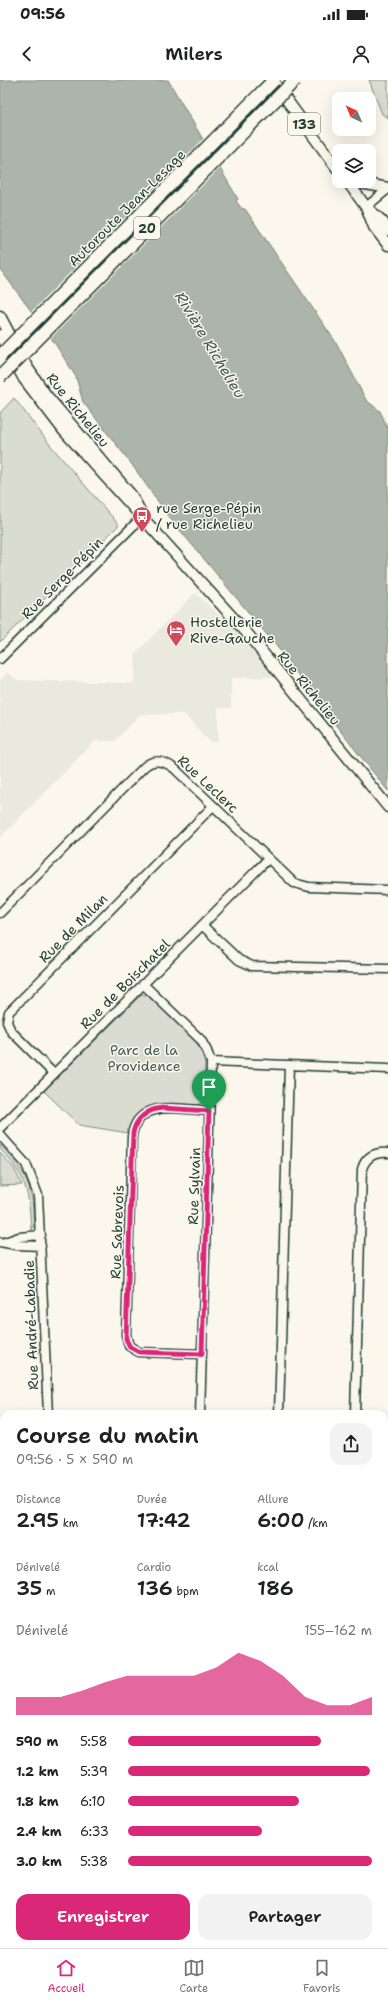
<!DOCTYPE html>
<html lang="fr">
<head>
<meta charset="utf-8">
<style>
  :root { --surface:#fff; --page:#f2f2f2; --text:#202124; --muted:#757577; --line:#e0e0e0; --accent:#db2777 }
  body { margin:0; font-family:"Shantell Sans",sans-serif; background:var(--page); color:var(--text); height:100vh; display:flex; flex-direction:column; font-size:15px; white-space:nowrap }
  * { box-sizing:border-box; margin:0 }
  p { font-size:13px; color:var(--muted) }
  .icon { flex:none; width:22px; height:22px; fill:none; stroke:currentColor; stroke-width:2; stroke-linecap:round; stroke-linejoin:round }
  .map { position:relative; flex:1; overflow:hidden }
  .drawer { position:absolute; left:0px; top:1330px; width:388px; height:538px; display:flex; flex-direction:column; background:var(--surface); border-radius:12px 12px 0 0; box-shadow:0 4px 16px #0002 }
  .drawer>* { flex:none }
  .needle { width:26px; rotate:316deg }
  .fabs { position:absolute; left:332px; top:12px; display:grid; gap:8px }
  .fabs a { display:grid; place-items:center; width:44px; height:44px; border-radius:8px; background:var(--surface); box-shadow:0 4px 16px #0002; font-size:20px }
  .pin { position:absolute; display:grid; place-items:center; width:34px; height:34px; color:#fff; margin:-41px -17px; border-radius:50% 50% 50% 0; rotate:-45deg; box-shadow:0 0 4px #0007 }
  .pin .icon { rotate:45deg }
  .round { display:grid; place-items:center; flex:none; width:42px; height:42px; border-radius:12px; background:var(--page) }
  .headline { display:flex; align-items:center; justify-content:space-between; height:68px; padding:0 16px }
  h1 { font-size:22px; font-weight:600; line-height:30px }
  .metrics { display:grid; grid-template-columns:repeat(3,1fr); gap:6px; height:68px; padding:4px 16px }
  .metrics div { display:grid; align-content:center }
  .metrics b { font-size:20px; font-weight:600 }
  .metrics small { font-size:11px; font-weight:400 }
  .metrics p { font-size:11px }
  .chart { height:112px; padding:8px 16px }
  .chart p { display:flex; justify-content:space-between }
  .chart svg { width:100%; height:72px; margin-top:4px; fill:var(--accent); opacity:.7 }
  .button { display:flex; gap:8px; margin-top:auto; padding:8px 16px }
  .button a { flex:1; height:46px; border-radius:12px; background:var(--accent); color:#fff; font-size:16px; font-weight:600; line-height:46px; text-align:center }
  .button a+a { background:var(--page); color:var(--text) }
  ul { padding:0 16px; list-style:none; font-size:13px }
  li { display:grid; grid-template-columns:64px 48px 1fr; align-items:center; height:30px }
  li i { height:10px; border-radius:5px; background:var(--accent) }
  .status { display:flex; justify-content:space-between; align-items:center; height:28px; padding:0 20px; background:var(--surface); direction:ltr }
  .status svg { height:11px; fill:currentColor }
  header { display:flex; justify-content:space-between; align-items:center; height:52px; padding:0 16px; background:var(--surface); font-size:18px; font-weight:600 }
  .dock { display:flex; justify-content:space-around; align-items:center; height:56px; border-top:1px solid var(--line); background:var(--surface); font-size:11px; color:var(--muted) }
  .dock a { display:grid; justify-items:center; gap:2px }
  .dock .current { color:var(--accent) }
  .map>svg:first-child { display:block }
  .built { fill:#eae9de }
  .green { fill:#dbdcd1; stroke:#7d8c82 }
  .water { fill:#adb4aa; stroke:#74847b }
  .pier { fill:#fbf7ec }
  .lines { fill:none; stroke-linecap:round; stroke-linejoin:round }
  .minor-casing { stroke:#1f3d34; stroke-width:11 }
  .major-casing { stroke:#1f3d34; stroke-width:13 }
  .minor { stroke:#fbf7ec; stroke-width:8 }
  .major { stroke:#fbf7ec; stroke-width:10 }
  .highway-bridge-casing { stroke:#1f3d34; stroke-width:15; stroke-linecap:butt }
  .highway-bridge { stroke:#fbf7ec; stroke-width:12 }
  .route-casing { stroke:#fff; stroke-width:8 }
  .route { stroke:#db2777; stroke-width:5 }
  .labels { text-anchor:middle; dominant-baseline:central; stroke-width:3; stroke-linejoin:round; paint-order:stroke }
  .shield { fill:#fbf7ec; stroke:#61756b; stroke-width:1 }
  .shield-label { font-size:13px; font-weight:bold; fill:#1f3d34 }
  .street-label { font-size:14px; fill:#1f3d34; stroke:#fbf7ec }
  .poi-label { font-size:14px; fill:#1f3d34; stroke:#fbf7ec; text-anchor:start }
  .park-label { font-size:14px; fill:#455d53; stroke:#fbf7ec }
  .water-label { font-size:15px; font-style:italic; fill:#425b52; stroke:#fbf7ec }
</style>
</head>
<body>
<div class="status"><b>09:56</b><svg viewBox="0 0 49 12"><path d="M0 12V9h3v3zM5 12V6h3v6zM10 12V3h3v9zM15 12V0h3v12zM26 1h20v11H26zM47 4h2v5h-2z"/></svg></div>
<header><svg class="icon" aria-label="back" viewBox="0 0 24 24"><path d="M15 5l-7 7 7 7"/></svg>Milers<svg class="icon" aria-label="person" viewBox="0 0 24 24"><circle cx="12" cy="8" r="4"/><path d="M4 21q1-7 8-7t8 7"/></svg></header>
<div class="map">
<svg width="388" height="1868" viewBox="0 0 388 1868">
  <rect width="100%" height="100%" fill="#fbf7ec"/>
  <filter id="ink" filterUnits="userSpaceOnUse"><feTurbulence type="fractalNoise" baseFrequency=".025" numOctaves="2"/><feDisplacementMap in="SourceGraphic" scale="8" xChannelSelector="R" yChannelSelector="G"/><feConvolveMatrix kernelMatrix="1 2 1 2 8 2 1 2 1" color-interpolation-filters="sRGB"/></filter>
  <g filter="url(#ink)">
    <!-- built -->
    <path class="built" d="M195,513L242,556L275,597L231,598V628H218V662H210L184,634L140,635L115,661H95L0,758V601L7,593L18,600L134,603L136,573Z"/>
    <!-- green -->
    <path class="green" d="M369,0H388V38L382,34Z
      M14,318L51,366L119,445L0,562V333Z
      M142,914L149,916L196,962L202,973L205,985L204,1021C190,1038 144,1001 128,1053L79,1045L44,1011Z
      M0,1065C20,1084 32,1103 33,1132C33,1138 35,1145 31,1150C29,1113 27,1096 0,1069Z
      M0,1073L14,1088L22,1105L0,1106Z"/>
    <!-- water -->
    <path class="water" d="M0,0H168L238,119L236,121L242,129H245L337,264L366,320L380,331L388,349V711L334,643L278,568L169,437L130,382L83,322L76,297L54,262L0,189Z"/>
    <!-- pier -->
    <path class="pier" d="M204,58L221,87L49,260L29,234Z"/>
    <g class="lines">
      <!-- minor casing -->
      <g class="minor-casing">
        <path id="minor" d="M366,127L388,109
          M0,579L143,436
          M0,833L144,687C154,678 165,681 175,689L294,803L309,807L388,810
          M202,845L239,880L252,886L388,889
          M143,904L201,960L207,971L211,982L200,1334
          M211,982L388,989
          M54,994L11,951L7,942L9,932L213,726
          M0,1048L268,779
          M0,1055L26,1084L38,1115L48,1334
          M0,1162L16,1165L41,1166
          M5,1162L19,1157L41,1155
          M202,1274L139,1272L129,1266L126,1255L132,1056C137,1018 182,1029 209,1031
          M279,1334L289,985
          M355,1334L362,1089C366,1076 376,1072 388,1073
          M384,1365L388,1366
          M384,1447L388,1448
          M0,1595H4
          M384,1734H388
          M384,1829L388,1828
          M214,1864L216,1868
          M301,1864L303,1868
          M33,1868V1864
          M279,1868L289,1864"/>
      </g>
      <!-- major casing -->
      <g class="major-casing">
        <path id="major" d="M272,0L339,91
          M347,101L366,127L382,141L388,150
          M348,103H360L388,108
          M367,129L374,147L388,165
          M0,236L27,287L46,315L132,416L140,431
          M0,255L24,299L64,351L246,552L388,727"/>
      </g>
      <!-- minor -->
      <use href="#minor" class="minor"/>
      <!-- major -->
      <use href="#major" class="major"/>
      <!-- highway-bridge casing -->
      <g class="highway-bridge-casing">
        <path id="highway-bridge" d="M0,276L274,0
          M0,297L295,0"/>
      </g>
      <!-- highway-bridge -->
      <use href="#highway-bridge" class="highway-bridge"/>
    </g>
  </g>
  <g class="lines" filter="url(#ink)">
    <!-- route casing -->
    <g class="route-casing">
      <path id="route" d="M163,1028L209,1031L202,1274L139,1272L130,1267L126,1259L133,1053C136,1038 148,1029 163,1028Z"/>
    </g>
    <!-- route -->
    <use href="#route" class="route"/>
  </g>
  <!-- icons -->
  <defs>
    <g id="bus-pin" transform="scale(1)"><path d="M0 17L-7.5 6A9.5 9.5 0 1 1 7.5 6Z" fill="#d1495b" stroke="#fbf7ec"/><path d="M-5-6H5V4H4V6H2V4H-2V6H-4V4H-5ZM-3.5-4V0h7V-4ZM-3.5 1.2v1.5H-2V1.2ZM2 1.2v1.5H3.5V1.2Z" fill="#fff"/></g>
    <g id="hotel-pin" transform="scale(1)"><path d="M0 17L-7.5 6A9.5 9.5 0 1 1 7.5 6Z" fill="#d1495b" stroke="#fbf7ec"/><path d="M-6-4.5h1.5V1H6V5H4.5V3h-9V5H-6ZM-4 0a1.8 1.8 0 1 1 3.6 0ZM.5 0V-2.5h3Q6-2.5 6 0Z" fill="#fff"/></g>
  </defs>
  <g fill-rule="evenodd">
    <use href="#bus-pin" x="142" y="436"/>
    <use href="#hotel-pin" x="176" y="550"/>
  </g>
  <g class="labels">
    <!-- shield labels -->
    <g class="shield">
      <rect x="288" y="33" width="32" height="22" rx="3"/>
      <rect x="134" y="137" width="26" height="22" rx="3"/>
    </g>
    <g class="shield-label">
      <text x="304" y="44">133</text>
      <text x="147" y="148">20</text>
    </g>
    <!-- street labels -->
    <g class="street-label">
      <text transform="translate(127 128) rotate(-45)">Autoroute Jean-Lesage</text>
      <text transform="translate(78 330) rotate(51)">Rue Richelieu</text>
      <text transform="translate(62 498) rotate(-45)">Rue Serge-Pépin</text>
      <text transform="translate(309 608) rotate(51)">Rue Richelieu</text>
      <text transform="translate(208 704) rotate(43)">Rue Leclerc</text>
      <text transform="translate(73 848) rotate(-45)">Rue de Milan</text>
      <text transform="translate(125 904) rotate(-45)">Rue de Boischatel</text>
      <text transform="translate(194 1106) rotate(-88)">Rue Sylvain</text>
      <text transform="translate(117 1152) rotate(-88)">Rue Sabrevois</text>
      <text transform="translate(31 1245) rotate(-92)">Rue André-Labadie</text>
    </g>
    <!-- poi labels -->
    <g class="poi-label">
      <text x="156" y="428">rue Serge-Pépin<tspan x="156" dy="16">/ rue Richelieu</tspan></text>
      <text x="190" y="542">Hostellerie<tspan x="190" dy="16">Rive-Gauche</tspan></text>
    </g>
    <!-- park labels -->
    <g class="park-label">
      <text x="144" y="970">Parc de la<tspan x="144" dy="16">Providence</tspan></text>
    </g>
    <!-- water labels -->
    <g class="water-label">
      <text transform="translate(210 265) rotate(59)">Rivière Richelieu</text>
    </g>
  </g>
</svg>
<div class="fabs">
<a><svg class="needle" viewBox="-14 -14 28 28"><path d="M0-13l5 13h-10z" fill="#e53935"/><path d="M0 13l5-13h-10z" fill="#757577"/></svg></a>
<a><svg class="icon" aria-label="layers" viewBox="0 0 24 24"><path d="M12 4l9 5-9 5-9-5zM3 14l9 5 9-5"/></svg></a>
</div>
<div class="pin" style="left:209px;top:1031px;background:#1e9e55"><svg class="icon" aria-label="arrive" viewBox="0 0 24 24"><path d="M6 21V4h12l-3 4 3 4H6"/></svg></div>
<section class="drawer">
<div class="headline"><div><h1>Course du matin</h1><p>09:56 · 5 × 590 m</p></div><a class="round"><svg class="icon" aria-label="share" viewBox="0 0 24 24"><path d="M12 15V3M7 8l5-5 5 5M5 13v7h14v-7"/></svg></a></div>
<div class="metrics">
<div><p>Distance</p><b>2.95<small> km</small></b></div>
<div><p>Durée</p><b>17:42</b></div>
<div><p>Allure</p><b>6:00<small> /km</small></b></div>
</div>
<div class="metrics">
<div><p>Dénivelé</p><b>35<small> m</small></b></div>
<div><p>Cardio</p><b>136<small> bpm</small></b></div>
<div><p>kcal</p><b>186</b></div>
</div>
<div class="chart"><p><span>Dénivelé</span>155–162 m</p>
<svg viewBox="0 0 160 44" preserveAspectRatio="none"><path d="M0 44V33L10 33L20 33L30 29L40 24L50 20L60 20L70 20L80 20L90 15L100 6L110 11L120 20L130 33L140 38L150 38L160 33V44z"/></svg>
</div>
<ul>
<li><b>590 m</b>5:58<i style="width:79%"></i></li>
<li><b>1.2 km</b>5:39<i style="width:99%"></i></li>
<li><b>1.8 km</b>6:10<i style="width:70%"></i></li>
<li><b>2.4 km</b>6:33<i style="width:55%"></i></li>
<li><b>3.0 km</b>5:38<i style="width:100%"></i></li>
</ul>
<div class="button"><a>Enregistrer</a><a>Partager</a></div>
</section>
</div>
<nav class="dock">
<a class="current"><svg class="icon" aria-label="home" viewBox="0 0 24 24"><path d="M3 11l9-7 9 7M6 9v11h12V9"/></svg>Accueil</a>
<a><svg class="icon" aria-label="map" viewBox="0 0 24 24"><path d="M3 6l6-2 6 2 6-2v14l-6 2-6-2-6 2zM9 4v14M15 6v14"/></svg>Carte</a>
<a><svg class="icon" aria-label="saved" viewBox="0 0 24 24"><path d="M7 4h10v16l-5-4-5 4z"/></svg>Favoris</a>
</nav>
</body>
</html>
